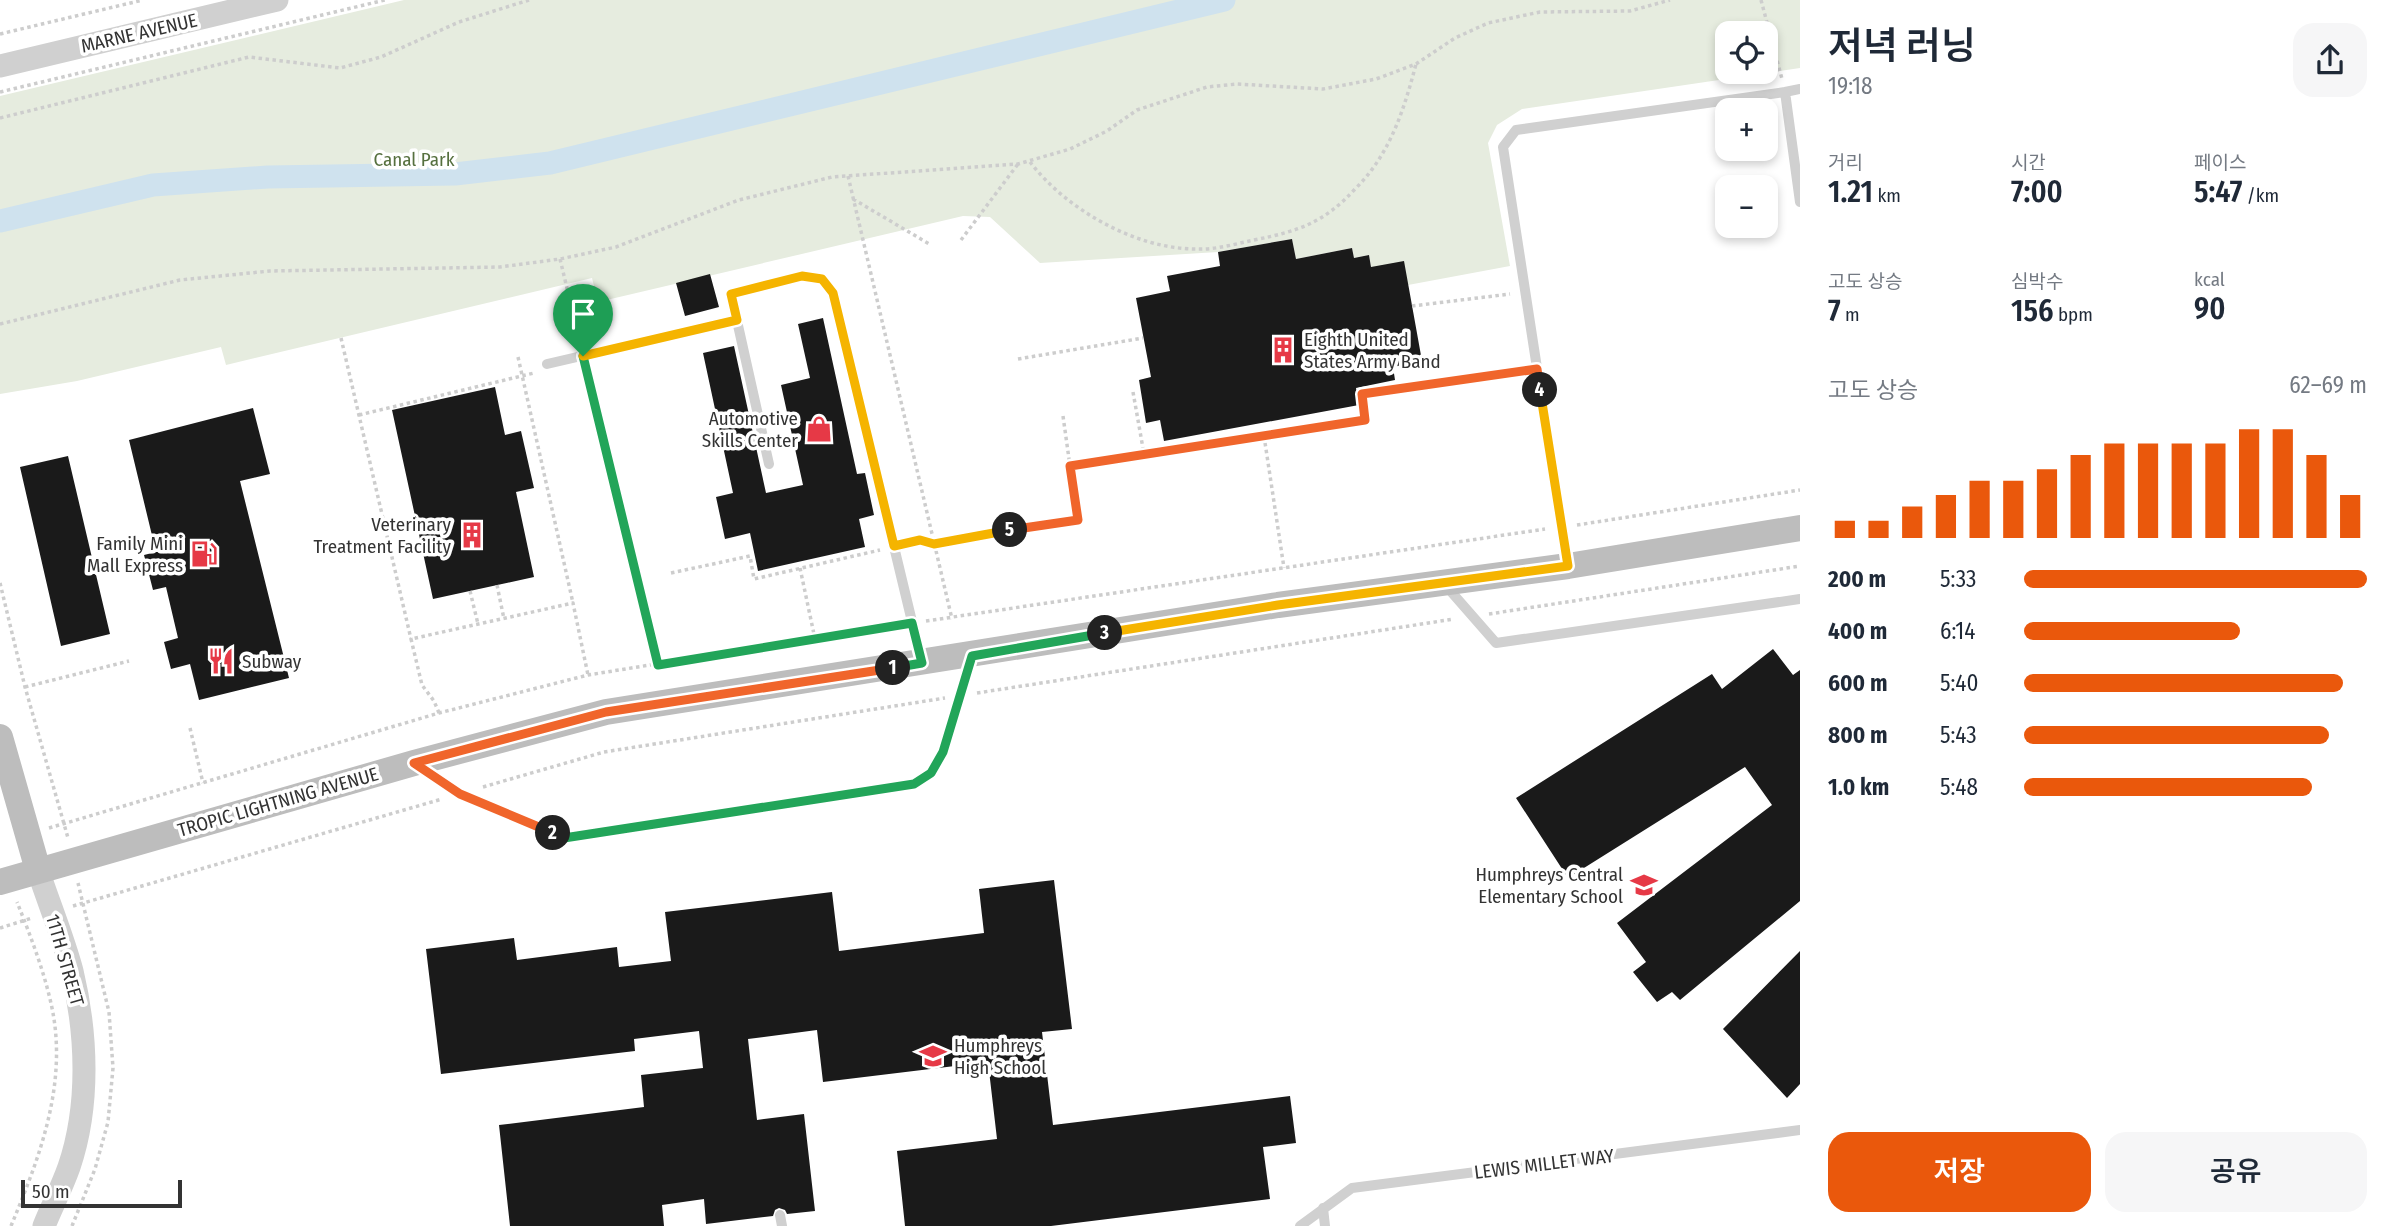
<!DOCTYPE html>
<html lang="ko">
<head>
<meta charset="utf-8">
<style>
  :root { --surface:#fff; --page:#f6f6f7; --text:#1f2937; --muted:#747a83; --accent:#ea580c }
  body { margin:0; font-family:"Fira Sans Condensed","Noto Sans KR",sans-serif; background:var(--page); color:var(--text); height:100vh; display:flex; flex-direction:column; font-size:26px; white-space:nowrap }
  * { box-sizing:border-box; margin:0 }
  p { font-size:23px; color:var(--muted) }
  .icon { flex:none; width:38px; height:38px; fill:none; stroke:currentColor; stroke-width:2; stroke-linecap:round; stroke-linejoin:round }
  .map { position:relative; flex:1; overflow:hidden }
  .panel { display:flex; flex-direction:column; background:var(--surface); width:595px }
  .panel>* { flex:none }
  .buttons { position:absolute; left:1715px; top:21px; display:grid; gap:14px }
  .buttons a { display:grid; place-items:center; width:63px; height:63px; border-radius:14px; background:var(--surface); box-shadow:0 4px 10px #0003; font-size:35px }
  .scale { position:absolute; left:21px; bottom:18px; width:161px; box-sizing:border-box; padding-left:7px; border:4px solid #333; border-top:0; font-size:19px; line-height:24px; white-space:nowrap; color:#333; -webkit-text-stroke:5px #fff; paint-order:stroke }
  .pin { position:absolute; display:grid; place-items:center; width:60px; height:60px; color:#fff; margin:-72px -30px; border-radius:50% 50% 50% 0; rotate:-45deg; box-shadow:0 0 7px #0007 }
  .pin .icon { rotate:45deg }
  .km { position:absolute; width:35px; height:35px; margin:-18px; border-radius:50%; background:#222; color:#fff; font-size:19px; line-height:35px; text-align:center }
  .round { display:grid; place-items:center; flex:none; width:74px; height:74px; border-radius:21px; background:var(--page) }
  .headline { display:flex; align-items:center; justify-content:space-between; height:119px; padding:0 28px }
  h1 { font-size:38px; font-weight:600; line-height:52px }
  .figures { display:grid; grid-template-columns:repeat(3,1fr); gap:10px; height:119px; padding:7px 28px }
  .figures div { display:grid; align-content:center }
  .figures b { font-size:30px; font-weight:600 }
  .figures small { font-size:19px; font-weight:400 }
  .figures p { font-size:19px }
  .chart { height:196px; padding:14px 28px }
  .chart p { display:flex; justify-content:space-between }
  .chart svg { width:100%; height:126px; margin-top:7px; stroke:var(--accent); stroke-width:6 }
  .action { display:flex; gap:14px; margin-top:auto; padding:14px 28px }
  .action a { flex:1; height:80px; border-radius:21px; background:var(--accent); color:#fff; font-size:28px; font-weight:600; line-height:80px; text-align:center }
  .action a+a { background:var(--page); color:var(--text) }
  ul { padding:0 28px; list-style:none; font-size:23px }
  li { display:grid; grid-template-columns:112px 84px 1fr; align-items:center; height:52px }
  li i { height:18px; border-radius:9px; background:var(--accent) }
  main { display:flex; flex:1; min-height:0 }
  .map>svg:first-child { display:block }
  .green { fill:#e6ecdf; fill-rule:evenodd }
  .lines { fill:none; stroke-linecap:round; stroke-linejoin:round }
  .canal { stroke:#cfe2ee; stroke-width:23 }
  .building { fill:#1a1a1a }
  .path { stroke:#cdcdcd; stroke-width:3.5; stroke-dasharray:3.5 3.5; stroke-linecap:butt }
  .service { stroke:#d0d0d0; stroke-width:10 }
  .tertiary { stroke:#d0d0d0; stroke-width:23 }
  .secondary { stroke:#bdbdbd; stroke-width:26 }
  .split-1-casing { stroke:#fff; stroke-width:14 }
  .split-2-casing { stroke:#fff; stroke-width:14 }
  .split-3-casing { stroke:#fff; stroke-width:14 }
  .split-4-casing { stroke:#fff; stroke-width:14 }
  .split-5-casing { stroke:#fff; stroke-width:14 }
  .split-6-casing { stroke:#fff; stroke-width:14 }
  .split-1 { stroke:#22a559; stroke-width:9 }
  .split-2 { stroke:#f0652b; stroke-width:9 }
  .split-3 { stroke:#22a559; stroke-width:9 }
  .split-4 { stroke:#f5b400; stroke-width:9 }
  .split-5 { stroke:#f0652b; stroke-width:9 }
  .split-6 { stroke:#f5b400; stroke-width:9 }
  .labels { text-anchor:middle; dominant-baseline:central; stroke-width:7; stroke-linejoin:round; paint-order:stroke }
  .street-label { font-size:19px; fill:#333; stroke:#fff }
  .park-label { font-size:19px; fill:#56703f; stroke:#fff }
  .poi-label { font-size:19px; fill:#333; stroke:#fff; text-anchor:end }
</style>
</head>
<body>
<main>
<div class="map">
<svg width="1800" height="1226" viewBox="0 0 1800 1226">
  <rect width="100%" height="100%" fill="#fff"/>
  <!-- green -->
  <path class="green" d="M404,0H1800V68L1522,109L1497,125L1488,143L1510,266L1408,285L1371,267L1369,255L1354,258L1352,248L1296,259L1292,239L1218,252L1040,263L990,217L963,216L598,302L592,278L226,365L221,347L77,381L0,394V96ZM1727,33H1766V72H1727Z"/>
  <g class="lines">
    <!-- canal -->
    <path class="canal" d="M0,221L153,185L268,177L455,174L550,163L1224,0"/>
  </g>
  <!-- building -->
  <path class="building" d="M1292,239L1296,259L1352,248L1354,258L1369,255L1371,267L1404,261L1422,361L1393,367L1395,380L1356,388L1359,405L1164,441L1160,420L1146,423L1139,380L1151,377L1136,298L1170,291L1167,276L1220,266L1218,252Z
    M710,274L719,307L685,316L676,283Z
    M823,318L857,474L865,473L874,515L859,519L865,547L758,571L750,533L725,539L716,497L733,493L703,353L734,346L766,493L803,485L781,385L810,378L798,324Z
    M495,387L505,435L521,431L534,488L516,492L534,577L433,599L392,410Z
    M253,408L270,474L240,481L289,678L199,700L190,664L171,669L164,642L178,638L166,587L153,590L144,555L156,552L129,440Z
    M68,456L110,634L61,646L20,467Z
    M1773,649L1793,675L1800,670V901L1680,1000L1672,992L1657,1002L1633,972L1646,962L1617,923L1772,805L1745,767L1568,878L1516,798L1712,674L1722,689Z
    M1054,880L1072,1029L1042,1032L1053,1125L1290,1096L1296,1143L1263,1147L1270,1199L1051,1226H905L897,1151L997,1139L988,1062L823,1082L817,1030L748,1039L757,1120L804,1114L815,1211L787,1214L785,1210L779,1208L775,1210L773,1216L706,1224L704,1199L662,1205L664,1226H510L499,1125L644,1107L641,1075L703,1068L699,1031L634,1039L635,1051L441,1074L426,949L514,938L517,960L617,947L619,967L671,961L665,912L832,892L839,951L984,933L979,889Z
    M1800,951V1084L1787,1098L1723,1029Z"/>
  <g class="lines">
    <!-- path -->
    <path class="path" d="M1761,0L1782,79
      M0,34L143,0
      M0,92L385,0
      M0,118L249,57L340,68L381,57L459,22L529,0
      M1030,162C1066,209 1135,249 1196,249C1215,250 1235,244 1254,240C1299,231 1324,223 1356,188C1390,154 1404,110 1416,64
      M848,176L952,619
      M853,199L931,245
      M961,240L1018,164
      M560,259L580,342
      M1412,306L1510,294
      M0,324L180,280L270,271L500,267L560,259L616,247L739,200L832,177L1018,164L1070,149L1107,131L1137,110L1207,87L1237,84L1323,89L1376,79L1416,64L1455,38L1488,23L1540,12L1630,11L1670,0
      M341,338L411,639
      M518,357L573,603
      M1018,359L1143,338
      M587,370L658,665
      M1133,392L1144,454
      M359,415L534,373
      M1063,416L1070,466
      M1264,436L1284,568
      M1577,525L1800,490
      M907,543L920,540L934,544L1078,520L1070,466L1365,420L1362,394L1524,371
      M800,568L815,639
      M671,573L750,556L754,579L880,550
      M0,583L25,687L68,838
      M497,585L504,619
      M470,591L478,624
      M1489,614L1800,566
      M926,621L1545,529
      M25,687L129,661
      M977,693L1454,619
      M439,713L434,701L422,685L411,639L573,603L588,675
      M190,728L203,783
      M483,787L604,752L945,698
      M49,828L439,713L588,675L898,625
      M73,906L442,799
      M0,928L32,918
      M11,1226C38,1161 65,1092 54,1019C48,981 31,937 17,902
      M72,1226L95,1169L108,1122L113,1068L109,1012L78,883"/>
    <!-- service -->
    <path class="service" d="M1785,92L1800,89
      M547,364L737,320
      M769,464L731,294L802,276L822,279L833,293L921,659
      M1567,563L1503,147L1516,130L1785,92L1800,202
      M1447,587L1496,643L1800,599
      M417,765L460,794L564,838L914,784L931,773L943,752L972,655
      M1323,1208L1325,1226
      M780,1215L782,1226
      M1300,1226L1352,1188L1800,1130"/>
    <!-- tertiary -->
    <path class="tertiary" d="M0,66L277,0
      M38,870C49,904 63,937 72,971C87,1034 90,1105 69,1167C62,1187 52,1206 44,1226"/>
    <!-- secondary -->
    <path class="secondary" d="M0,737L38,870
      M0,882L414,763L606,712L1278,605L1568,566L1800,528"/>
  </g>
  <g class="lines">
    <!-- split-1 casing -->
    <g class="split-1-casing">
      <path id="split-1" d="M583,356L658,665L912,623L922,663L893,668"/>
    </g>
    <!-- split-2 casing -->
    <g class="split-2-casing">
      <path id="split-2" d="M553,833L460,794L414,763L606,712L893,668"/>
    </g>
    <!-- split-3 casing -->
    <g class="split-3-casing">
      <path id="split-3" d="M553,833L564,838L914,784L931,773L943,752L972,656L1105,633"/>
    </g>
    <!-- split-4 casing -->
    <g class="split-4-casing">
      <path id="split-4" d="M1105,633L1278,605L1568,566L1540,390"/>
    </g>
    <!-- split-5 casing -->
    <g class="split-5-casing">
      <path id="split-5" d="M1010,530L1078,520L1070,466L1365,420L1362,394L1537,369L1540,390"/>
    </g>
    <!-- split-6 casing -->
    <g class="split-6-casing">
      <path id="split-6" d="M583,356L737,320L731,294L802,276L822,279L833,293L894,546L920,540L934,544L1010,530"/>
    </g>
    <!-- split-1 -->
    <use href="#split-1" class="split-1"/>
    <!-- split-2 -->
    <use href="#split-2" class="split-2"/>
    <!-- split-3 -->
    <use href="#split-3" class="split-3"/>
    <!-- split-4 -->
    <use href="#split-4" class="split-4"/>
    <!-- split-5 -->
    <use href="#split-5" class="split-5"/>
    <!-- split-6 -->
    <use href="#split-6" class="split-6"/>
  </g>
  <!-- icons -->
  <defs>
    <g id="building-bare" transform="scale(2.1)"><path d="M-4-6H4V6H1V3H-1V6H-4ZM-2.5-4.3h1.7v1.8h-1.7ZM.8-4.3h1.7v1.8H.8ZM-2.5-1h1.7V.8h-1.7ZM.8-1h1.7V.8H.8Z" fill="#e63946" stroke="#fff" stroke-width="2.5" paint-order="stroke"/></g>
    <g id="shop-bare" transform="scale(2.1)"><path d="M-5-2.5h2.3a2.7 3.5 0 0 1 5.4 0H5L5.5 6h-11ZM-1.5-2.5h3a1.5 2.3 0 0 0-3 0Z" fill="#e63946" stroke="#fff" stroke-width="2.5" paint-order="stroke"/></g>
    <g id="fuel-bare" transform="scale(2.1)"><path d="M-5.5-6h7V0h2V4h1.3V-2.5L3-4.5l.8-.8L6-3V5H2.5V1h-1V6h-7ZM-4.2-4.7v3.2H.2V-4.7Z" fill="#e63946" stroke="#fff" stroke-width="2.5" paint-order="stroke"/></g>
    <g id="restaurant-bare" transform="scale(2.1)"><path d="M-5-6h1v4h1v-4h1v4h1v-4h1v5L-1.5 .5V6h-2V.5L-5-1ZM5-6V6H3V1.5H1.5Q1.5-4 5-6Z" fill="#e63946" stroke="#fff" stroke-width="2.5" paint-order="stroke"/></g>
    <g id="school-bare" transform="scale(2.1)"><path d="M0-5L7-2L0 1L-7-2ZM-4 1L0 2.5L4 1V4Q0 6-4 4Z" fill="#e63946" stroke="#fff" stroke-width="2.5" paint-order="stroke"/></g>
  </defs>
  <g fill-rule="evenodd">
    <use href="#building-bare" x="1283" y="350"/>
    <use href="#shop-bare" x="819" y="429"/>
    <use href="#building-bare" x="472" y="535"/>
    <use href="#fuel-bare" x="204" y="554"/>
    <use href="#restaurant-bare" x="221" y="661"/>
    <use href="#school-bare" x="1644" y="885"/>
    <use href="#school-bare" x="933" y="1056"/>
  </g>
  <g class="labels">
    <!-- street labels -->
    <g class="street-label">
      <text transform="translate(139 33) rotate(-13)">MARNE AVENUE</text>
      <text transform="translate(278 802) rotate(-16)">TROPIC LIGHTNING AVENUE</text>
      <text transform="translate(65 960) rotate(74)">11TH STREET</text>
      <text transform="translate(1544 1164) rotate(-7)">LEWIS MILLET WAY</text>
    </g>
    <!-- park labels -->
    <g class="park-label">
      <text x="414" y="159">Canal Park</text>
    </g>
    <!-- poi labels -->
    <g class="poi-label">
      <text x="1304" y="339" text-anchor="start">Eighth United<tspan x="1304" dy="22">States Army Band</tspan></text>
      <text x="798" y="418">Automotive<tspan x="798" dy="22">Skills Center</tspan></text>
      <text x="451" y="524">Veterinary<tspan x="451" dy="22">Treatment Facility</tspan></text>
      <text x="183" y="543">Family Mini<tspan x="183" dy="22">Mall Express</tspan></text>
      <text x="242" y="661" text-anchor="start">Subway</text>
      <text x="1623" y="874">Humphreys Central<tspan x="1623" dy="22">Elementary School</tspan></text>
      <text x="954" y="1045" text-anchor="start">Humphreys<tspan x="954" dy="22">High School</tspan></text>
    </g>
  </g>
</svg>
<div class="buttons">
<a><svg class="icon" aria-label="locate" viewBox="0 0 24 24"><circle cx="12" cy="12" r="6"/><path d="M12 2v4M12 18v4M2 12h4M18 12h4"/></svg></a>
<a>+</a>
<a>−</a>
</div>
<div class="scale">50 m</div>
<div class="pin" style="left:583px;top:356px;background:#1e9e55"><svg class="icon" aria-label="arrive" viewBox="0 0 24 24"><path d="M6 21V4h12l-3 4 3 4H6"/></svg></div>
<b class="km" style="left:893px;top:668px">1</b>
<b class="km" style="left:553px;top:833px">2</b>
<b class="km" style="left:1105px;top:633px">3</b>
<b class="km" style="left:1540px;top:390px">4</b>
<b class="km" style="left:1010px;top:530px">5</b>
</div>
<section class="panel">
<div class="headline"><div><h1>저녁 러닝</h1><p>19:18</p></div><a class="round"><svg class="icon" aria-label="share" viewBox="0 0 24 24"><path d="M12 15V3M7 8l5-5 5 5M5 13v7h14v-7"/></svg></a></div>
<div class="figures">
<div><p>거리</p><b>1.21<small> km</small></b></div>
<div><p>시간</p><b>7:00</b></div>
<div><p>페이스</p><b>5:47<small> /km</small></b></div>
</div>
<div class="figures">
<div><p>고도 상승</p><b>7<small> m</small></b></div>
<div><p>심박수</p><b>156<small> bpm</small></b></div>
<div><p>kcal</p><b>90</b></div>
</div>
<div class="chart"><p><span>고도 상승</span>62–69 m</p>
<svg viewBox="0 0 160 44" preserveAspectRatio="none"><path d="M5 44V38M15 44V38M25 44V33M35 44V29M45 44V24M55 44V24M65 44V20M75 44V15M85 44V11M95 44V11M105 44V11M115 44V11M125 44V6M135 44V6M145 44V15M155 44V29"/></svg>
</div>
<ul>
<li><b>200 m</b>5:33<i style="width:100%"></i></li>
<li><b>400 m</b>6:14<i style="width:63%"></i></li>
<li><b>600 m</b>5:40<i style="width:93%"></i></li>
<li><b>800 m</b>5:43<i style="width:89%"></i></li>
<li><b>1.0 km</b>5:48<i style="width:84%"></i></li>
</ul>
<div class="action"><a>저장</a><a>공유</a></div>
</section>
</main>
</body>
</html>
